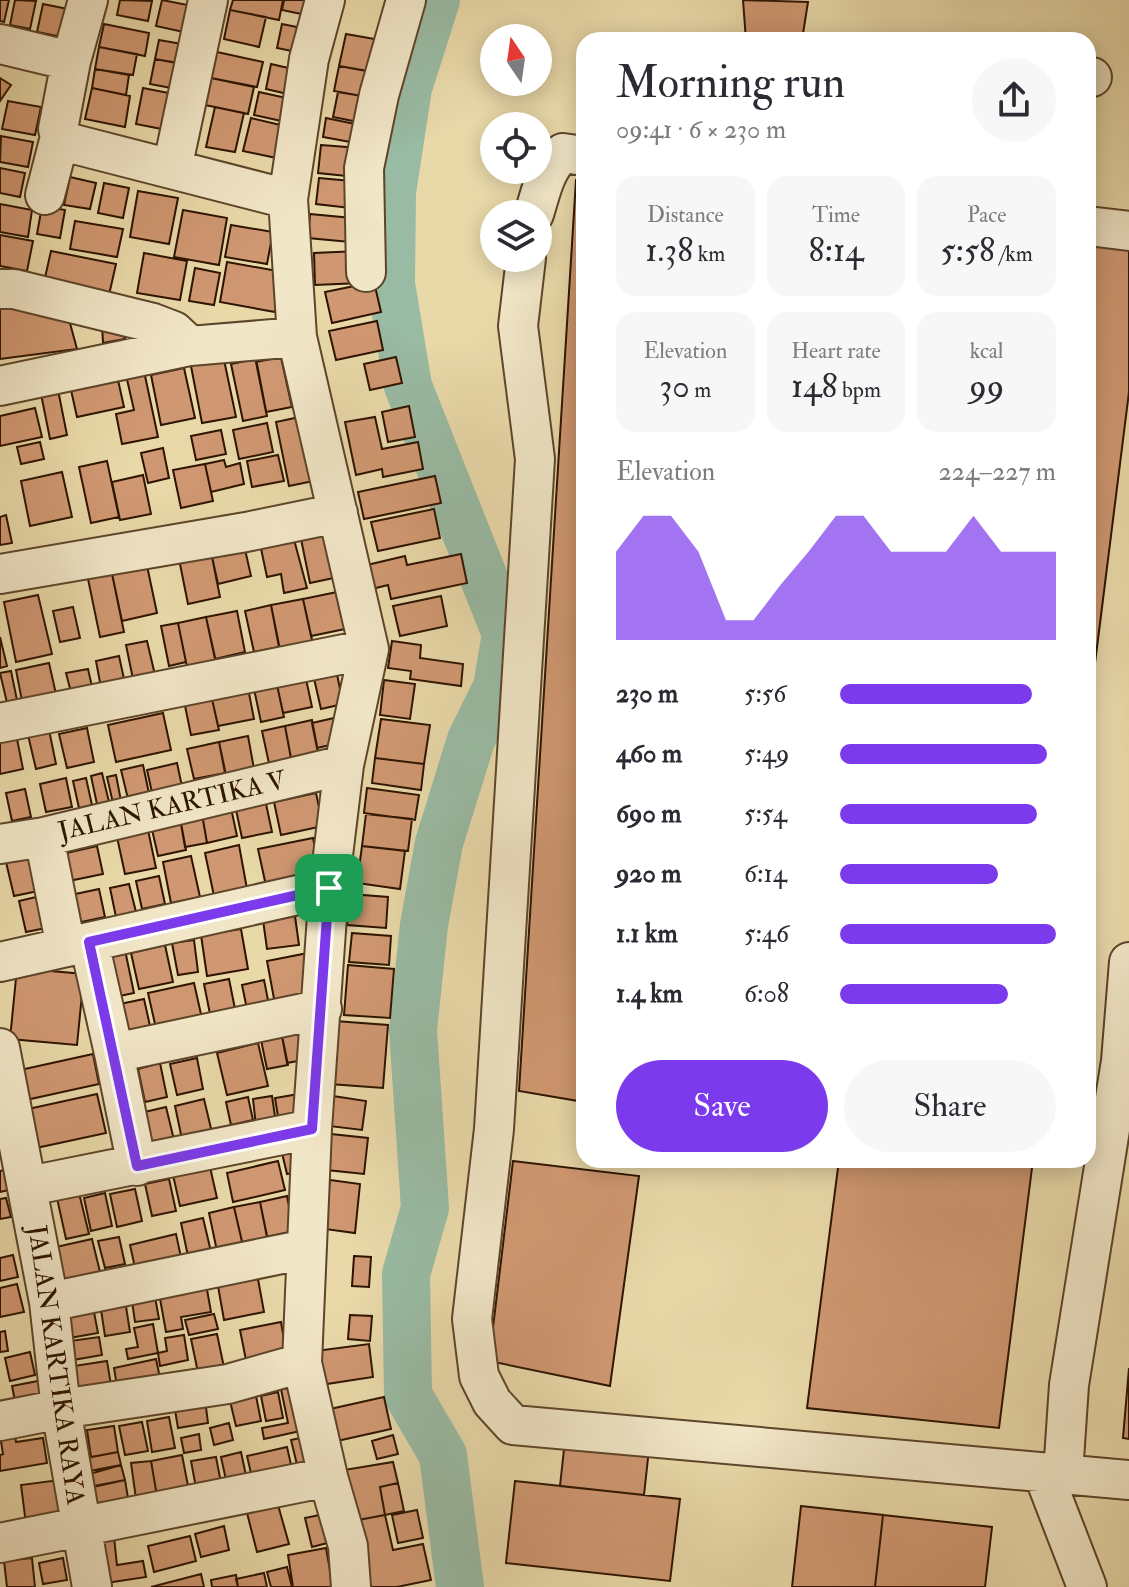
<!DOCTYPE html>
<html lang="en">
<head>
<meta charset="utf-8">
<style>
  :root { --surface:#fff; --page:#f7f7f7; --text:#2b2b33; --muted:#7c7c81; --accent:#7c3aed }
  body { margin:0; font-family:"IM FELL Double Pica",serif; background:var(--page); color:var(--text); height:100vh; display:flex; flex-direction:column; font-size:30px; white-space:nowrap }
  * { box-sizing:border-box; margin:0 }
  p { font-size:26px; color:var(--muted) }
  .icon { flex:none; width:44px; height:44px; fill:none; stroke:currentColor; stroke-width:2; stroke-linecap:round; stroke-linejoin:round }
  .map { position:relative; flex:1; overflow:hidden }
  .side { position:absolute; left:576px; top:32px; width:520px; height:1136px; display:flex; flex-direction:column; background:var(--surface); border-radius:24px; box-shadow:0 4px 20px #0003 }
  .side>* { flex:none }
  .needle { width:52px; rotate:347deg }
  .controls { position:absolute; left:480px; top:24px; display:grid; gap:16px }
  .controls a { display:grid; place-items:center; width:72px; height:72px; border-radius:50%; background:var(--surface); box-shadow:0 4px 20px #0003; font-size:40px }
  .pin { position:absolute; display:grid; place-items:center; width:68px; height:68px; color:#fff; margin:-34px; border-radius:16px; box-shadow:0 4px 12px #0006 }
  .round { display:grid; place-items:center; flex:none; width:84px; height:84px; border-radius:42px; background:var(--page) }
  .headline { display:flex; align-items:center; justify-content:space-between; height:136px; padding:0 40px }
  h1 { font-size:44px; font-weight:600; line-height:60px }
  .stats { display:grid; grid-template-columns:repeat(3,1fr); gap:12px; height:136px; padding:8px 40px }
  .stats div { display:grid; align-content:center; border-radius:20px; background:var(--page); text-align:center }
  .stats b { font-size:34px; font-weight:600 }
  .stats small { font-size:22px; font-weight:400 }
  .stats p { font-size:22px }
  .chart { height:224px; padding:16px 40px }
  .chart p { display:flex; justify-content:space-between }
  .chart svg { width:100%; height:144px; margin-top:8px; fill:var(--accent); opacity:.7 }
  .button { display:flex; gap:16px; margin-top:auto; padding:16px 40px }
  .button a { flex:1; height:92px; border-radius:48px; background:var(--accent); color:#fff; font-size:32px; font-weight:600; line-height:92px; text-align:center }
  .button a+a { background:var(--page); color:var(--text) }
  ul { padding:0 40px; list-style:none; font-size:26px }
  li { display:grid; grid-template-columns:128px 96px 1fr; align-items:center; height:60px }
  li i { height:20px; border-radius:10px; background:var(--accent) }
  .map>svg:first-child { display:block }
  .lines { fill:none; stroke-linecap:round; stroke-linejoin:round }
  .river { stroke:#99bba4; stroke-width:48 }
  .building { fill:#d09872; stroke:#2e1400; stroke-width:2 }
  .minor-casing { stroke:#5d452a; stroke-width:42 }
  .minor { stroke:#f1e6c7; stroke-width:38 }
  .route-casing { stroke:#fff; stroke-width:16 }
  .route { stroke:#7c3aed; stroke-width:10 }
  .labels { text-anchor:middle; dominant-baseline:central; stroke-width:6; stroke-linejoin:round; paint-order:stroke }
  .street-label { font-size:26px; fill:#2e1400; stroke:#f1e6c7 }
</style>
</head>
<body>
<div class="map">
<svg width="1129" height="1587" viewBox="0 0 1129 1587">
  <rect width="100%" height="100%" fill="#e9d9a9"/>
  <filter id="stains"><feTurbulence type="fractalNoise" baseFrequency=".0025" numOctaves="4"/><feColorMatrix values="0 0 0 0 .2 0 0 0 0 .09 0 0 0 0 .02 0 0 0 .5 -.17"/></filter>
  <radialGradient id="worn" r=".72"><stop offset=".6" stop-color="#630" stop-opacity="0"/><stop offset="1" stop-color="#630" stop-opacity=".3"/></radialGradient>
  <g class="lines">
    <!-- river -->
    <path class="river" d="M436,0L408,88L392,192L391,284L408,386L506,634L497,687L471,740L439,843L424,925L413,1030L425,1208L406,1274L408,1395L443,1455L460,1587"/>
  </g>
  <!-- building -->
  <path class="building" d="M0,0H9L4,22L0,21Z
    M15,0L36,1L30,29L10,25Z
    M120,0L152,1L148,21L117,15Z
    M162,0L198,7L193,34L156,26Z
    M233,0H283L279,20L230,10Z
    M284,0H315L311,16L282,10Z
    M743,0L808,2L802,40H746Z
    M43,4L68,9L62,37L37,32Z
    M230,10L266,17L259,47L224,39Z
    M104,24L149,33L145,56L99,47Z
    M282,24L307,29L302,53L277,48Z
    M346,34L386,41L379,73L339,66Z
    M159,40L182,44L178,63L155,59Z
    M99,47L137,54L133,75L95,69Z
    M217,52L263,62L257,87L211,78Z
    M155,59L187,65L182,90L150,84Z
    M271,64L297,70L292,95L266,89Z
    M339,66L372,72L367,97L334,91Z
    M95,69L129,75L126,95L92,88Z
    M0,78L11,85L0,101Z
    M211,78L254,87L248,114L205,105Z
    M92,88L130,96L125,127L85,119Z
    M143,88L179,95L172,131L136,124Z
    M259,92L291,99L286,122L254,115Z
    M338,92L368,97L363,123L333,117Z
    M8,101L41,107L35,135L2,129Z
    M215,107L244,113L235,152L206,147Z
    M251,118L289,127L281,159L243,151Z
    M326,118L360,125L356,143L323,137Z
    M1,136L33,142L28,167L0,162Z
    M321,145L359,148L356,177L318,173Z
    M0,168L25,173L20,197L0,193Z
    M70,177L96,183L90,209L64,205Z
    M319,178L362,182L359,209L316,204Z
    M576,180L584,181V1102L519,1091Z
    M104,183L129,188L123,218L98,213Z
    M138,191L178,198L169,244L130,237Z
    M0,204L32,210L28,237L0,232Z
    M42,206L65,210L60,238L37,234Z
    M183,210L227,218L219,265L174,257Z
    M310,214L352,218L350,242L308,238Z
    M75,221L123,229L117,257L70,249Z
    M231,225L273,232L267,264L225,257Z
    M0,235L33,241L27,271L0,266Z
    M1088,245L1129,250V392L1088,719Z
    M51,251L116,264L109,295L44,282Z
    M359,251L361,283L315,285L314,253Z
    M144,253L187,261L180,300L137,293Z
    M227,262L283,272L275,312L220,302Z
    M195,268L220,273L214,305L189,301Z
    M374,282L381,312L332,323L325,292Z
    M0,300L67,312L77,349L0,359Z
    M377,321L383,350L336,360L329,331Z
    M102,325L122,326L125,339L103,343Z
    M223,355L236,417L202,423L190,361Z
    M281,357L292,407L266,412L256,362Z
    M396,357L402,383L370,390L364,364Z
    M256,359L267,416L243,421L231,364Z
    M184,368L195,418L161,425L151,375Z
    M144,371L158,437L122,444L116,414L134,410L126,375Z
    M118,380L124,407L77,417L71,390Z
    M58,390L67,435L50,439L41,394Z
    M409,406L415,437L388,442L382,412Z
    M35,408L42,437L0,446V416Z
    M309,415L323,479L289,486L276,422Z
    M375,417L382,449L418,442L423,469L383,477L382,469L356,475L345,422Z
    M267,423L273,452L239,459L233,430Z
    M221,430L226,454L196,460L191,436Z
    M40,442L44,459L21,464L17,447Z
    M163,448L169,478L148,483L141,453Z
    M278,455L284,481L252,487L247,461Z
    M224,460L226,467L240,463L244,484L211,492L205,464Z
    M107,461L119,517L91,523L79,467Z
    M205,464L213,501L181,508L173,470Z
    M62,472L72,517L30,526L21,481Z
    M143,475L151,514L120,520L112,482Z
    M435,476L441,503L364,519L358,492Z
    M434,509L440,538L378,551L371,522Z
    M6,515L12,543L0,545V517Z
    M333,527L343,576L310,583L300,534Z
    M292,532L307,588L284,593L281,574L267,577L259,539Z
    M244,545L251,576L218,584L211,552Z
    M211,552L220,597L188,604L179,559Z
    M461,554L467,583L391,599L388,585L372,589L367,565L405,556L407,565Z
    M146,561L157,613L122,621L111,569Z
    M111,569L124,632L100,637L87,574Z
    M342,591L350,628L311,636L303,599Z
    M38,595L52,654L16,662L4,602Z
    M441,596L447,626L400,636L393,606Z
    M303,599L313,644L280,650L271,605Z
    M271,605L279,647L254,652L245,611Z
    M73,607L80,638L60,642L53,611Z
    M237,611L245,652L215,659L206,617Z
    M206,617L216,662L187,667L178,623Z
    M178,623L186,662L169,666L161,626Z
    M0,637L7,666L0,668Z
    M147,641L155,675L133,679L126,645Z
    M392,641L421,645L420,658L463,664L461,686L410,679L411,671L388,668Z
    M119,656L126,688L102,693L96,661Z
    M49,663L56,694L22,701L16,670Z
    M88,669L93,691L72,696L66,673Z
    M336,669L343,704L321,709L313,674Z
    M11,671L18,705L8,707L0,673Z
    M306,679L312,707L283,713L277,685Z
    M384,680L415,684L410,719L380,715Z
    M247,683L254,719L218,726L210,690Z
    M277,685L284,717L261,722L254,689Z
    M210,690L219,730L191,735L183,696Z
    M163,713L171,750L116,762L108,725Z
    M334,718L339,743L317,748L312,723Z
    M381,719L430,725L424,764L375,758Z
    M312,720L318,752L291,758L285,726Z
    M285,726L292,764L270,768L262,731Z
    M87,728L94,762L67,768L59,734Z
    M49,730L56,764L36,769L28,735Z
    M248,736L254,769L226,775L219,742Z
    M17,739L23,769L0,774V742Z
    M219,742L225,773L194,779L187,749Z
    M375,758L424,764L421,790L372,783Z
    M177,763L183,791L153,797L147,770Z
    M143,765L150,798L129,803L121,770Z
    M102,773L110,806L98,809L91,776Z
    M116,775L121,801L113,803L107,777Z
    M66,778L72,807L46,812L40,784Z
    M86,778L92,805L79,808L73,781Z
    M367,788L419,795L415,820L364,813Z
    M25,789L31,817L12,821L6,793Z
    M316,793L323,826L281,835L274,802Z
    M265,799L272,832L242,838L235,805Z
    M231,808L237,836L207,843L202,814Z
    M202,814L207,843L185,847L180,818Z
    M366,814L412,819L408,851L362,846Z
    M180,818L186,850L158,856L151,825Z
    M148,830L156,868L125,874L117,837Z
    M313,838L322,884L268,895L258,849Z
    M239,845L247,889L214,896L205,853Z
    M97,846L103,874L64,882L58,855Z
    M362,846L405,851L400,889L357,883Z
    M40,855L48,889L14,896L6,862Z
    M191,856L200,897L171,903L163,862Z
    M159,876L165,904L142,909L136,881Z
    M129,884L136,912L116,917L110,888Z
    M99,889L105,917L72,924L66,896Z
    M49,894L56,926L26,932L19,901Z
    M350,894L388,897L386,928L347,925Z
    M295,916L299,945L267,949L263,920Z
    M241,929L248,969L207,976L201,935Z
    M352,933L391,936L389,965L349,962Z
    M194,940L198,972L178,975L172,943Z
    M165,945L173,982L139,989L131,953Z
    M125,950L134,993L105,999L96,956Z
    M308,953L317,996L275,1004L267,961Z
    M348,965L394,969L390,1018L344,1015Z
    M17,968L84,974L77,1045L10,1039Z
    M229,979L236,1014L211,1019L204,984Z
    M264,980L270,1010L248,1014L242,985Z
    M194,983L203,1023L157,1033L148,993Z
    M144,999L152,1035L128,1040L120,1004Z
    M335,1021L388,1025L383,1088L330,1084Z
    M301,1027L308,1059L287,1063L281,1031Z
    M281,1031L288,1065L267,1069L260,1035Z
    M258,1043L268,1086L227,1095L217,1053Z
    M93,1054L99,1084L26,1100L20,1070Z
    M197,1058L203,1089L177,1095L170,1064Z
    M160,1063L167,1097L145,1102L138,1069Z
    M97,1094L106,1133L36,1148L28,1109Z
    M299,1094L303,1119L279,1123L275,1098Z
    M272,1096L276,1123L256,1126L253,1099Z
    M333,1096L366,1101L362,1130L329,1126Z
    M248,1097L253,1120L231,1125L226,1102Z
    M204,1099L213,1137L183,1144L175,1106Z
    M166,1107L175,1144L144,1150L136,1114Z
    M331,1134L368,1138L364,1174L327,1170Z
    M300,1149L304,1171L287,1174L282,1153Z
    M839,1160H1033L999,1428L807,1408Z
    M278,1161L285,1190L233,1202L227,1173Z
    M513,1161L639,1176L610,1386L489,1361Z
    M210,1167L217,1198L180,1206L173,1175Z
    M4,1170L9,1190L0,1192V1171Z
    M169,1179L176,1211L152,1216L145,1184Z
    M330,1180L360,1184L355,1233L325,1229Z
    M135,1189L142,1221L117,1227L110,1194Z
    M79,1193L89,1234L66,1239L57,1198Z
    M105,1193L112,1226L91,1231L84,1198Z
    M287,1196L294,1231L267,1237L260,1202Z
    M6,1198L11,1217L0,1219V1199Z
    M260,1202L268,1241L243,1246L234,1207Z
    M234,1207L243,1246L217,1251L209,1213Z
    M203,1218L212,1256L189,1261L181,1223Z
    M176,1234L182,1262L136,1272L130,1245Z
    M119,1237L125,1264L105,1268L98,1241Z
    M92,1239L100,1272L63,1280L56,1247Z
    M13,1255L18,1277L0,1281V1258Z
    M354,1256L371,1257L369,1287L352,1286Z
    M258,1279L264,1312L224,1320L218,1286Z
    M17,1284L24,1312L0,1317V1288Z
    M206,1284L211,1312L181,1317L183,1329L166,1332L159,1293Z
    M155,1297L159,1319L135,1322L132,1301Z
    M125,1300L130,1332L105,1336L100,1303Z
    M93,1307L98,1333L58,1340L54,1314Z
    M214,1314L218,1329L189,1335L185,1320Z
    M350,1315L372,1316L370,1341L348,1339Z
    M281,1322L287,1357L247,1365L240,1330Z
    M153,1324L158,1353L128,1359L126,1349L138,1347L134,1328Z
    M5,1331L8,1351L0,1352V1332Z
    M217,1334L226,1377L200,1382L191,1339Z
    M184,1335L188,1360L160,1366L158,1353L167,1351L165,1338Z
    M99,1337L102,1355L73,1360L70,1341Z
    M369,1344L373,1377L320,1385L315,1351Z
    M30,1352L35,1375L10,1381L5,1358Z
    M156,1359L161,1383L118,1392L114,1368Z
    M107,1361L111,1385L78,1390L74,1366Z
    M1129,1368V1439L1123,1438Z
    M38,1381L42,1400L16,1406L12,1386Z
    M297,1386L305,1430L264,1439L262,1428L288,1423L281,1389Z
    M278,1392L283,1418L266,1421L261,1396Z
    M256,1396L261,1421L236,1426L230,1401Z
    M384,1397L391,1429L337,1441L330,1409Z
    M205,1400L208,1423L178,1428L174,1404Z
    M169,1417L175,1448L152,1452L147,1421Z
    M142,1422L148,1451L125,1455L119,1426Z
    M229,1423L233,1440L214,1445L210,1428Z
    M114,1426L118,1452L91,1457L87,1430Z
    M14,1430L16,1442L43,1438L47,1463L0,1471V1455L3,1454L0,1435Z
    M199,1434L201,1450L184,1453L181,1438Z
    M393,1435L398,1454L377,1459L372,1441Z
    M309,1436L317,1474L300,1477L291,1440Z
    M565,1440L649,1449L644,1495L560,1486Z
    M287,1447L294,1478L254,1486L247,1456Z
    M118,1452L121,1465L79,1473L76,1460Z
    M241,1452L248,1485L228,1489L221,1457Z
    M182,1455L190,1496L158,1502L151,1461Z
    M216,1457L222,1488L197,1493L191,1461Z
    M151,1461L158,1502L137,1506L131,1463Z
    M393,1462L398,1483L380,1487L385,1515L353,1521L344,1470Z
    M121,1465L125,1480L89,1487L86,1475Z
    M59,1480L64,1519L26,1524L21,1485Z
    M125,1480L129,1504L90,1519L84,1489Z
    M515,1481L680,1499L670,1581L506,1563Z
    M398,1483L404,1511L385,1515L380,1487Z
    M278,1505L289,1544L257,1552L247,1513Z
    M801,1506L883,1515L875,1587H792Z
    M417,1510L423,1538L398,1543L392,1515Z
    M329,1513L335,1541L312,1547L305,1518Z
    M385,1515L393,1550L423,1544L431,1580L397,1587H365L353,1521Z
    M883,1515L992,1527L985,1587H875Z
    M224,1526L229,1550L201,1557L195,1534Z
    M190,1536L196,1561L154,1572L148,1546Z
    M114,1537L117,1565L143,1561L146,1577L106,1583L100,1539Z
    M326,1548L333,1587H293L288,1555Z
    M32,1558L35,1587H7L4,1561Z
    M63,1558L67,1580L43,1584L39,1563Z
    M287,1567L292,1587H271L267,1572Z
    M264,1573L267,1587H238L236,1579Z
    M201,1574L204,1587H151Z
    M236,1575L238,1587H212L211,1580Z"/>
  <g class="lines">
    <!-- minor casing -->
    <g class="minor-casing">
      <path id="minor" d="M0,44L71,61L58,129L60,137L66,142L288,199L297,337L369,649L344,765L329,888L312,1129L302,1363L328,1477L348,1546L351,1587
        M71,61L88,0
        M1088,77H1092
        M172,169L208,0
        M45,195L60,137
        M288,199L309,59L325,0
        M534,214C541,192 545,168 563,153L584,156
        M1088,226L1129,231
        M526,258L518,326L535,459L494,1129L472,1319L479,1376L492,1402L513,1425L1129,1480
        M366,272L364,168L379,95L406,0
        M0,289H14L153,323L174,331L190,346L297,337
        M0,386L190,346
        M0,574L246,532L338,513
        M0,723L369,649
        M44,837L66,947
        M0,844L44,837L344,765
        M89,942L114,1053L322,1009
        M0,962L329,888
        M0,1048L49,1302L61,1409L92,1587
        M114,1053L137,1166
        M29,1186L312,1129
        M49,1302L306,1249
        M0,1421L61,1409L228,1384L302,1363
        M1043,1473L1087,1587
        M1063,1474L1069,1385L1121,1061L1129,962
        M0,1543L328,1477"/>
    </g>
    <!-- minor -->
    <use href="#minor" class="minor"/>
  </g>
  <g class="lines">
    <!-- route casing -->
    <g class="route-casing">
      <path id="route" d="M329,888L312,1129L137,1166L89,942Z"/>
    </g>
    <!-- route -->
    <use href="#route" class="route"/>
  </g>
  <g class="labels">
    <!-- street labels -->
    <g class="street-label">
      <text transform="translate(172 806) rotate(-13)">JALAN KARTIKA V</text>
      <text transform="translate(56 1365) rotate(82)">JALAN KARTIKA RAYA</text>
    </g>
  </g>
  <rect width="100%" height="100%" filter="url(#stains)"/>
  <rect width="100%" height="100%" fill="url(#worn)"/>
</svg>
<div class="controls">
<a><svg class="needle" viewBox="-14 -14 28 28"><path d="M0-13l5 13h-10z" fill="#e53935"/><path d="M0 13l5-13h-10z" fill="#7c7c81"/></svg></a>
<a><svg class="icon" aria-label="locate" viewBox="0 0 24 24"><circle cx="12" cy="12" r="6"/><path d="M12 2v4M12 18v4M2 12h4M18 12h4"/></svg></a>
<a><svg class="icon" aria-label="layers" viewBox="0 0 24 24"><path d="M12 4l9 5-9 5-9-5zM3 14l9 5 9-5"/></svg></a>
</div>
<div class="pin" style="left:329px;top:888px;background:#1e9e55"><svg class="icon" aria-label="arrive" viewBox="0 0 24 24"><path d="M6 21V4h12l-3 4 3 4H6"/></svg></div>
<section class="side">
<div class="headline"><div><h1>Morning run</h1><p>09:41 · 6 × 230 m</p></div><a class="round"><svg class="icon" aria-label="share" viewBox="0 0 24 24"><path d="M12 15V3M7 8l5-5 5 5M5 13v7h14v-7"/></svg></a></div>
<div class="stats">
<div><p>Distance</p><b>1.38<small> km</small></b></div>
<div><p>Time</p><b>8:14</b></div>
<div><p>Pace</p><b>5:58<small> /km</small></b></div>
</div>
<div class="stats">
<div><p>Elevation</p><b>30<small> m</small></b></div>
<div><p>Heart rate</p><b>148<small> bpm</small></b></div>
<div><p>kcal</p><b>99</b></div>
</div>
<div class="chart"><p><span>Elevation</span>224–227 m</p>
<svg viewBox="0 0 160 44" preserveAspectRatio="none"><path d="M0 44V17L10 6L20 6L30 17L40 38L50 38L60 27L70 17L80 6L90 6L100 17L110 17L120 17L130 6L140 17L150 17L160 17V44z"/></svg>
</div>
<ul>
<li><b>230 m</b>5:56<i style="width:89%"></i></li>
<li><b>460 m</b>5:49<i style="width:96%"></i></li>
<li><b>690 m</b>5:54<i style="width:91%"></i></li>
<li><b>920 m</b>6:14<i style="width:73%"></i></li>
<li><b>1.1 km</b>5:46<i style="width:100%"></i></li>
<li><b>1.4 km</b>6:08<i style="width:78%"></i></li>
</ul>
<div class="button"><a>Save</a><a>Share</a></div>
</section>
</div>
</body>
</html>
